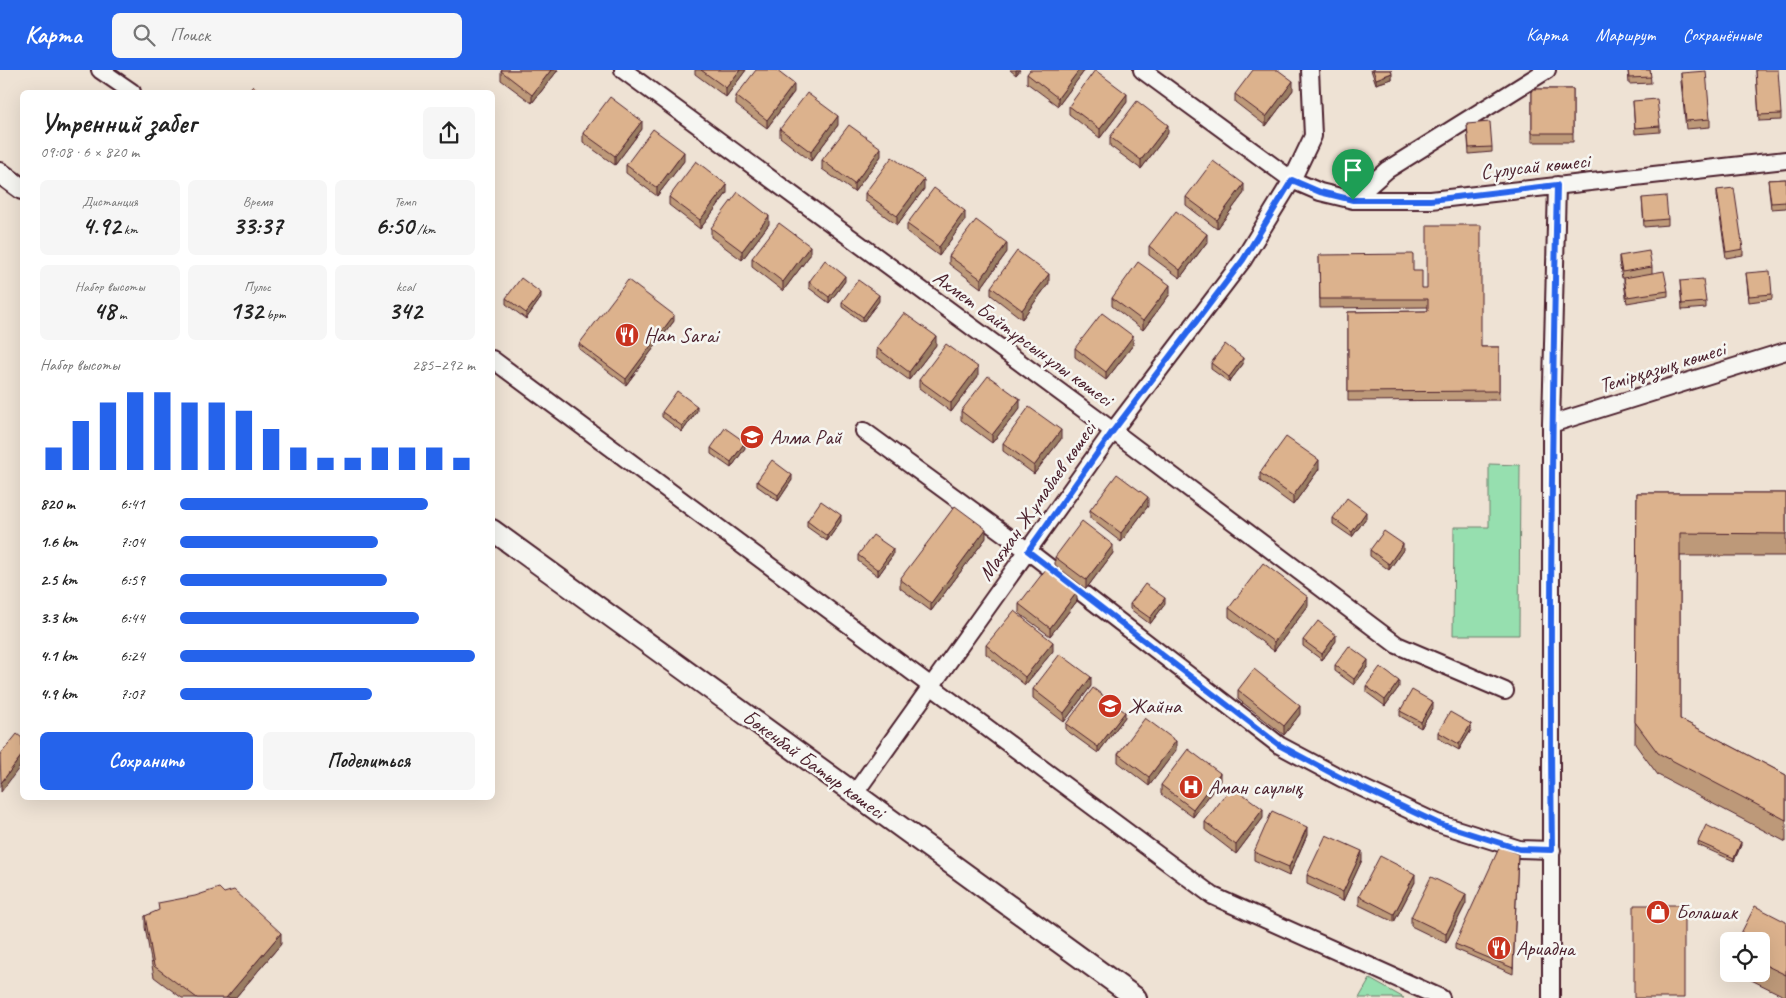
<!DOCTYPE html>
<html lang="ru">
<head>
<meta charset="utf-8">
<style>
  :root { --surface:#fff; --page:#f6f6f6; --text:#222; --muted:#767676; --accent:#2563eb }
  body { margin:0; font-family:Caveat,sans-serif; background:var(--page); color:var(--text); height:100vh; display:flex; flex-direction:column; font-size:19px; white-space:nowrap }
  * { box-sizing:border-box; margin:0 }
  p { font-size:16px; color:var(--muted) }
  .icon { flex:none; width:28px; height:28px; fill:none; stroke:currentColor; stroke-width:2; stroke-linecap:round; stroke-linejoin:round }
  .map { position:relative; flex:1; overflow:hidden }
  .panel { position:absolute; left:20px; top:20px; width:475px; height:710px; display:flex; flex-direction:column; background:var(--surface); border-radius:8px; box-shadow:0 5px 20px #0002 }
  .panel>* { flex:none }
  .controls { position:absolute; left:1720px; top:862px; display:grid; gap:10px }
  .controls a { display:grid; place-items:center; width:50px; height:50px; border-radius:8px; background:var(--surface); box-shadow:0 5px 20px #0002; font-size:25px }
  .pin { position:absolute; display:grid; place-items:center; width:42px; height:42px; color:#fff; margin:-51px -21px; border-radius:50% 50% 50% 0; rotate:-45deg; box-shadow:0 0 5px #0007 }
  .pin .icon { rotate:45deg }
  .round { display:grid; place-items:center; flex:none; width:52px; height:52px; border-radius:8px; background:var(--page) }
  .head { display:flex; align-items:center; justify-content:space-between; height:85px; padding:0 20px }
  h1 { font-size:28px; font-weight:800; line-height:38px }
  .metrics { display:grid; grid-template-columns:repeat(3,1fr); gap:8px; height:85px; padding:5px 20px }
  .metrics div { display:grid; align-content:center; border-radius:8px; background:var(--page); text-align:center }
  .metrics b { font-size:25px; font-weight:800 }
  .metrics small { font-size:14px; font-weight:400 }
  .metrics p { font-size:14px }
  .chart { height:140px; padding:10px 20px }
  .chart p { display:flex; justify-content:space-between }
  .chart svg { width:100%; height:90px; margin-top:5px; stroke:var(--accent); stroke-width:6 }
  .button { display:flex; gap:10px; margin-top:auto; padding:10px 20px }
  .button a { flex:1; height:58px; border-radius:8px; background:var(--accent); color:#fff; font-size:20px; font-weight:800; line-height:58px; text-align:center }
  .button a+a { background:var(--page); color:var(--text) }
  ul { padding:0 20px; list-style:none; font-size:16px }
  li { display:grid; grid-template-columns:80px 60px 1fr; align-items:center; height:38px }
  li i { height:12px; border-radius:6px; background:var(--accent) }
  header { display:flex; align-items:center; gap:30px; box-sizing:border-box; height:70px; padding:0 25px; background:var(--accent); color:#fff }
  header strong { font-size:24px }
  nav { display:flex; gap:28px; margin-inline-start:auto; font-size:18px }
  .search { width:350px; height:45px; background:var(--page); display:flex; align-items:center; gap:12px; box-sizing:border-box; padding:0 18px; border-radius:8px; color:var(--muted); font-size:19px }
  .map>svg:first-child { display:block }
  .green { fill:#96dfaf; stroke:#707f6d }
  .lines { fill:none; stroke-linecap:round; stroke-linejoin:round }
  .minor-casing { stroke:#4a1f2b; stroke-width:20 }
  .major-casing { stroke:#4a1f2b; stroke-width:24 }
  .minor { stroke:#f6f6f2; stroke-width:16 }
  .major { stroke:#f6f6f2; stroke-width:20 }
  .wall { fill:#bd9979; stroke:#4a1f2b }
  .shaded-wall { fill:#9a7d63; stroke:#4a1f2b }
  .building { fill:#dcb28d; stroke:#4a1f2b }
  .route-casing { stroke:#fff; stroke-width:10 }
  .route { stroke:#2563eb; stroke-width:6 }
  .labels { text-anchor:middle; dominant-baseline:central; stroke-width:5; stroke-linejoin:round; paint-order:stroke }
  .street-label { font-size:21px; fill:#4a1f2b; stroke:#f6f6f2 }
  .poi-label { font-size:21px; fill:#4a1f2b; stroke:#f6f6f2; text-anchor:start }
</style>
</head>
<body>
<header>
<strong>Карта</strong>
<div class="search"><svg class="icon" aria-label="search" viewBox="0 0 24 24"><circle cx="10" cy="10" r="6"/><path d="M15 15l6 6"/></svg>Поиск</div>
<nav><a>Карта</a><a>Маршрут</a><a>Сохранённые</a></nav>
</header>
<div class="map">
<svg width="1786" height="928" viewBox="0 0 1786 928">
  <rect width="100%" height="100%" fill="#eee2d4"/>
  <filter id="ink" filterUnits="userSpaceOnUse"><feTurbulence type="fractalNoise" baseFrequency=".02" numOctaves="2"/><feDisplacementMap in="SourceGraphic" scale="10" xChannelSelector="R" yChannelSelector="G"/><feConvolveMatrix kernelMatrix="1 2 1 2 8 2 1 2 1" color-interpolation-filters="sRGB"/></filter>
  <g filter="url(#ink)">
    <!-- green -->
    <path class="green" d="M1489,394L1520,395L1519,565H1453L1454,457H1489Z
      M1370,909L1404,928H1359Z"/>
    <g class="lines">
      <!-- minor casing -->
      <g class="minor-casing">
        <path id="minor" d="M100,0L132,22
          M623,0L1113,361L1397,575L1505,621
          M1142,0L1292,110L1320,122L1353,130H1431L1786,90
          M1353,130L1387,100L1547,0
          M492,289L1213,826L1441,928
          M1551,354L1786,281
          M864,361L1028,481L1279,675L1341,708L1437,753L1519,779L1552,780
          M855,723L1113,361L1243,190L1292,110L1313,66L1310,0
          M1551,928V354L1557,115"/>
      </g>
      <!-- major casing -->
      <g class="major-casing">
        <path id="major" d="M0,103L22,119
          M492,460L1136,928"/>
      </g>
      <!-- minor -->
      <use href="#minor" class="minor"/>
      <!-- major -->
      <use href="#major" class="major"/>
    </g>
    <!-- wall -->
    <path class="wall" d="M502,0H558L532,33L501,10V1Z
      M695,0H746L726,27L695,4Z
      M1010,0H1020L1016,5Z
      M1085,0L1058,36L1027,13V4Z
      M1371,0H1391L1392,9L1376,14Z
      M1628,0H1650L1651,13L1629,14Z
      M1756,0L1781,44V50L1759,51Z
      M1681,3L1710,49V57L1686,59L1681,12Z
      M1532,19H1573V72H1532Z
      M1293,20L1266,56L1235,32V24Z
      M794,22L767,58L736,35V26Z
      M1633,31L1660,56V62L1635,64Z
      M1127,32L1100,68L1069,44V36Z
      M1467,54L1492,77V82L1469,84Z
      M838,55L811,91L780,67V59Z
      M642,59L615,95L583,72V63Z
      M1168,63L1141,99L1110,76V67Z
      M881,86L854,122L822,99V90Z
      M684,91L657,126L626,103V95Z
      M1786,109V138L1771,139L1768,110Z
      M924,119L897,155L865,131V123Z
      M1717,120L1743,179V185L1726,188L1717,126Z
      M727,123L700,159L669,135V127Z
      M1244,123L1217,159L1186,135V127Z
      M1642,128L1668,149V155L1644,157Z
      M965,150L939,186L907,162V154Z
      M769,154L742,190L711,167V158Z
      M1207,172L1180,208L1149,185V176Z
      M1007,182L981,218L949,194V186Z
      M810,185L783,221L752,197V188Z
      M1319,185L1413,201L1422,218L1481,277H1499V330L1348,331V242L1428,241V237L1320,238Z
      M1619,186L1652,197V203L1668,221V226L1627,233L1624,213V208H1622L1619,192Z
      M1746,203L1772,224V229L1749,232Z
      M845,211L829,233L809,218V212Z
      M1680,211L1706,232V238L1682,240Z
      M1049,213L1022,249L991,225V217Z
      M1170,224L1143,260L1112,236V228Z
      M506,228H541L526,249L506,234Z
      M879,231L863,252L842,237V232Z
      M674,251L626,315L579,279V274Z
      M936,275L909,310L877,287V278Z
      M1133,275L1106,310L1075,287V278Z
      M1211,293L1243,294L1229,312L1211,299Z
      M978,306L951,342L919,318V310Z
      M1020,338L992,373L961,350V341Z
      M697,341L682,362L662,347V342Z
      M1061,369L1034,404L1003,381V373Z
      M711,378H745L731,398L711,384Z
      M1319,399L1293,435L1260,411V403Z
      M792,410L778,431L757,416V411Z
      M1637,423H1786V486H1680V649L1786,705V772L1658,705L1635,674Z
      M1148,436L1121,472L1090,448V440Z
      M1333,448H1366L1352,467L1333,454Z
      M807,451H841L827,471L807,457Z
      M986,468L931,541L900,518V509Z
      M1370,480H1403L1389,500L1370,486Z
      M1113,483L1086,519L1055,495V487Z
      M858,485H893L878,506L858,491Z
      M1077,531L1050,566L1019,543V534Z
      M1130,534H1165L1150,554L1130,539Z
      M1308,536L1274,581L1229,547V538Z
      M1303,570L1336,571L1322,590L1303,576Z
      M986,575L1053,581L1025,615L986,584Z
      M1335,595L1368,596L1354,615L1335,601Z
      M1091,616L1064,652L1033,628V619Z
      M1366,616L1399,617L1385,636L1366,622Z
      M1238,620L1300,644L1284,665L1238,629Z
      M1433,638L1421,658L1400,646V641Z
      M1125,647L1098,683L1066,660V654Z
      M1471,660L1459,680L1438,668V662Z
      M1176,680L1149,716L1118,692V684Z
      M1220,711L1193,747L1161,724V715Z
      M1263,748L1236,784L1205,760V752Z
      M1307,765L1289,806L1254,790V782Z
      M1698,772L1741,775L1734,791L1698,775Z
      M1518,784L1513,904L1455,879V874Z
      M1362,790L1343,831L1307,814V805Z
      M1415,812L1394,852L1359,835V826Z
      M224,823L281,874L235,928H182L154,907L145,857V846Z
      M1466,833L1446,873L1411,856V847Z
      M1786,852V927L1739,904H1761V871Z"/>
    <!-- shaded-wall -->
    <path class="shaded-wall" d="M551,0H558L532,33V25Z
      M740,0H746L726,27V18Z
      M1016,0H1020L1016,5Z
      M1079,0H1085L1058,36V28Z
      M1392,3V9L1376,14V9Z
      M1293,11V20L1266,56V47Z
      M794,14V22L767,58V50Z
      M1127,24V32L1100,68V59Z
      M838,46V55L811,91V82Z
      M642,51V59L615,95V86Z
      M1168,55V63L1141,99V90Z
      M881,78V86L854,122V114Z
      M684,82V91L657,126V118Z
      M924,110V119L897,155V146Z
      M1244,114V123L1217,159V150Z
      M727,115V123L700,159V150Z
      M965,141V150L939,186V177Z
      M769,146V154L742,190V181Z
      M1207,164V172L1180,208V200Z
      M1007,173V182L981,218V209Z
      M810,176V185L783,221V212Z
      M1049,204V213L1022,249V240Z
      M845,206V211L829,233V227Z
      M1170,215V224L1143,260V251Z
      M541,223V228L526,249V243Z
      M879,225V231L863,252V247Z
      M674,245V251L626,315V309Z
      M936,266V275L909,310V302Z
      M1133,266V275L1106,310V302Z
      M1243,288V294L1229,312V307Z
      M978,297V306L951,342V333Z
      M1020,329V338L992,373V365Z
      M697,336V341L682,362V356Z
      M1061,360V369L1034,404V396Z
      M745,372V378L731,398V392Z
      M1319,390V399L1293,435V426Z
      M792,405V410L778,431V425Z
      M1148,427V436L1121,472V463Z
      M1366,442V448L1352,467V462Z
      M841,445V451L827,471V466Z
      M986,459V468L931,541V533Z
      M1403,474V480L1389,500V494Z
      M1113,475V483L1086,519V510Z
      M893,479V485L878,506V500Z
      M1077,522V531L1050,566V558Z
      M1308,527V536L1274,581V572Z
      M1165,528V534L1150,554V548Z
      M1336,565V571L1322,590V584Z
      M1053,572V581L1025,615V607Z
      M1368,590V596L1354,615V609Z
      M1091,607V616L1064,652V643Z
      M1399,611V617L1385,636V630Z
      M1433,632V638L1421,658V652Z
      M1300,636V644L1284,665V656Z
      M1125,642V647L1098,683V677Z
      M1471,654V660L1459,680V674Z
      M1176,671V680L1149,716V707Z
      M22,685V694L1,722V713Z
      M1220,703V711L1193,747V739Z
      M1263,739V748L1236,784V775Z
      M1307,757V765L1289,806V797Z
      M1741,772V775L1734,791V788Z
      M1362,781V790L1343,831V822Z
      M1415,804V812L1394,852V844Z
      M1466,824V833L1446,873V864Z
      M281,863V874L235,928H226Z"/>
    <!-- building -->
    <path class="building" d="M502,0H551L532,25L501,1Z
      M701,0H740L726,18Z
      M756,0H776L794,14L767,50L736,26Z
      M1030,0H1079L1058,28L1027,4Z
      M1095,0L1127,24L1100,59L1069,36Z
      M1253,0H1278L1293,11L1266,47L1235,24Z
      M1373,0H1391L1392,3L1376,9Z
      M1628,0H1650L1651,7L1629,8Z
      M1756,0H1778L1781,44L1759,45Z
      M1706,1L1710,49L1686,51L1681,3Z
      M253,16L262,22H248Z
      M1532,19H1573V63H1532Z
      M807,23L838,46L811,82L780,59Z
      M610,27L642,51L615,86L583,63Z
      M1657,29L1660,56L1635,58L1633,31Z
      M1137,31L1168,55L1141,90L1110,67Z
      M1490,52L1492,77L1469,78L1467,54Z
      M849,55L881,78L854,114L822,90Z
      M653,59L684,82L657,118L626,95Z
      M892,87L924,110L897,146L865,123Z
      M696,91L727,115L700,150L669,127Z
      M1213,91L1244,114L1217,150L1186,127Z
      M1786,109V132L1771,133L1768,110Z
      M934,118L965,141L939,177L907,154Z
      M1734,118L1743,179L1726,182L1717,120Z
      M738,122L769,146L742,181L711,158Z
      M1666,126L1668,149L1644,151L1642,128Z
      M1176,141L1207,164L1180,200L1149,176Z
      M976,150L1007,173L981,209L949,186Z
      M779,153L810,176L783,212L752,188Z
      M1427,155H1481V277H1499V321L1348,322V242L1428,241V229H1320L1319,185L1413,184V201H1422V218H1427Z
      M1017,181L1049,204L1022,240L991,217Z
      M1649,181L1652,197L1622,202L1619,186Z
      M825,190L845,206L829,227L809,212Z
      M1138,192L1170,215L1143,251L1112,228Z
      M1664,201L1668,221L1627,227L1624,208Z
      M1770,201L1772,224L1749,226L1746,203Z
      M521,208L541,223L526,243L506,228Z
      M1703,209L1706,232L1682,234L1680,211Z
      M628,210L674,245L626,309L579,274Z
      M858,210L879,225L863,247L842,232Z
      M904,243L936,266L909,302L877,278Z
      M1102,243L1133,266L1106,302L1075,278Z
      M946,274L978,297L951,333L919,310Z
      M1225,274L1243,288L1229,307L1211,293Z
      M988,306L1020,329L992,365L961,341Z
      M677,321L697,336L682,356L662,342Z
      M1029,337L1061,360L1034,396L1003,373Z
      M725,358L745,372L731,392L711,378Z
      M1286,367L1319,390L1293,426L1260,403Z
      M772,390L792,405L778,425L757,411Z
      M1117,404L1148,427L1121,463L1090,440Z
      M1637,423H1786V464L1680,463V649L1786,705V750L1658,683L1635,652Z
      M1347,428L1366,442L1352,462L1333,448Z
      M821,431L841,445L827,466L807,451Z
      M955,436L986,459L931,533L900,509Z
      M1082,451L1113,475L1086,510L1055,487Z
      M1384,461L1403,474L1389,494L1370,480Z
      M873,465L893,479L878,500L858,485Z
      M1263,493L1308,527L1274,572L1229,538Z
      M1046,499L1077,522L1050,558L1019,534Z
      M1145,514L1165,528L1150,548L1130,534Z
      M1014,541L1053,572L1025,607L986,575Z
      M1318,551L1336,565L1322,584L1303,570Z
      M1349,576L1368,590L1354,609L1335,595Z
      M1060,584L1091,607L1064,643L1033,619Z
      M1380,597L1399,611L1385,630L1366,616Z
      M1254,599L1300,636L1284,656L1238,620Z
      M1093,618L1125,642L1098,677L1066,654Z
      M1412,620L1433,632L1421,652L1400,641Z
      M1450,642L1471,654L1459,674L1438,662Z
      M1145,648L1176,671L1149,707L1118,684Z
      M17,664L22,668V685L1,713L0,685Z
      M1188,679L1220,703L1193,739L1161,715Z
      M1232,716L1263,739L1236,775L1205,752Z
      M1272,741L1307,757L1289,797L1254,782Z
      M1706,755L1741,772L1734,788L1698,772Z
      M1326,765L1362,781L1343,822L1307,805Z
      M1500,776L1518,784L1513,898L1455,874Z
      M1380,786L1415,804L1394,844L1359,826Z
      M1431,807L1466,824L1446,864L1411,847Z
      M219,818L224,823L234,820L281,863L226,928H197L154,896L145,846L159,840L158,833L195,826Z
      M1634,835H1684V928H1634Z
      M1755,836L1786,852V905L1761,893V871H1737Z"/>
  </g>
  <g class="lines" filter="url(#ink)">
    <!-- route casing -->
    <g class="route-casing">
      <path id="route" d="M1292,110L1320,122L1353,130H1431L1557,115C1552,337 1549,559 1552,780L1519,779L1437,753L1341,708L1279,675L1028,481L1113,361L1243,190Z"/>
    </g>
    <!-- route -->
    <use href="#route" class="route"/>
  </g>
  <!-- icons -->
  <defs>
    <g id="restaurant-disc" transform="scale(1.25)"><circle r="9.5" fill="#c8321e" stroke="#f6f6f2"/><path d="M-5-6h1v4h1v-4h1v4h1v-4h1v5L-1.5 .5V6h-2V.5L-5-1ZM5-6V6H3V1.5H1.5Q1.5-4 5-6Z" fill="#fff"/></g>
    <g id="school-disc" transform="scale(1.25)"><circle r="9.5" fill="#c8321e" stroke="#f6f6f2"/><path d="M0-5L7-2L0 1L-7-2ZM-4 1L0 2.5L4 1V4Q0 6-4 4Z" fill="#fff"/></g>
    <g id="hospital-disc" transform="scale(1.25)"><circle r="9.5" fill="#c8321e" stroke="#f6f6f2"/><path d="M-5-5h3v3.5h4V-5h3V5h-3V1.5h-4V5h-3Z" fill="#fff"/></g>
    <g id="shop-disc" transform="scale(1.25)"><circle r="9.5" fill="#c8321e" stroke="#f6f6f2"/><path d="M-5-2.5h2.3a2.7 3.5 0 0 1 5.4 0H5L5.5 6h-11ZM-1.5-2.5h3a1.5 2.3 0 0 0-3 0Z" fill="#fff"/></g>
  </defs>
  <g fill-rule="evenodd">
    <use href="#restaurant-disc" x="627" y="265"/>
    <use href="#school-disc" x="752" y="367"/>
    <use href="#school-disc" x="1110" y="636"/>
    <use href="#hospital-disc" x="1191" y="717"/>
    <use href="#shop-disc" x="1658" y="842"/>
    <use href="#restaurant-disc" x="1499" y="878"/>
  </g>
  <g class="labels">
    <!-- street labels -->
    <g class="street-label">
      <text transform="translate(1535 96) rotate(-6)">Сұлусай көшесі</text>
      <text transform="translate(1023 268) rotate(36)">Ахмет Байтұрсынұлы көшесі</text>
      <text transform="translate(1662 297) rotate(-17)">Темірқазық көшесі</text>
      <text transform="translate(1037 431) rotate(-55)">Мағжан Жұмабаев көшесі</text>
      <text transform="translate(814 694) rotate(36)">Бөкенбай Батыр көшесі</text>
    </g>
    <!-- poi labels -->
    <g class="poi-label">
      <text x="644" y="265">Han Sarai</text>
      <text x="770" y="367">Алма Рай</text>
      <text x="1128" y="636">Жайна</text>
      <text x="1208" y="717">Аман саулық</text>
      <text x="1676" y="842">Болашак</text>
      <text x="1516" y="878">Ариадна</text>
    </g>
  </g>
</svg>
<div class="controls">
<a><svg class="icon" aria-label="locate" viewBox="0 0 24 24"><circle cx="12" cy="12" r="6"/><path d="M12 2v4M12 18v4M2 12h4M18 12h4"/></svg></a>
</div>
<div class="pin" style="left:1353px;top:130px;background:#1e9e55"><svg class="icon" aria-label="arrive" viewBox="0 0 24 24"><path d="M6 21V4h12l-3 4 3 4H6"/></svg></div>
<section class="panel">
<div class="head"><div><h1>Утренний забег</h1><p>09:08 · 6 × 820 m</p></div><a class="round"><svg class="icon" aria-label="share" viewBox="0 0 24 24"><path d="M12 15V3M7 8l5-5 5 5M5 13v7h14v-7"/></svg></a></div>
<div class="metrics">
<div><p>Дистанция</p><b>4.92<small> km</small></b></div>
<div><p>Время</p><b>33:37</b></div>
<div><p>Темп</p><b>6:50<small> /km</small></b></div>
</div>
<div class="metrics">
<div><p>Набор высоты</p><b>48<small> m</small></b></div>
<div><p>Пульс</p><b>132<small> bpm</small></b></div>
<div><p>kcal</p><b>342</b></div>
</div>
<div class="chart"><p><span>Набор высоты</span>285–292 m</p>
<svg viewBox="0 0 160 44" preserveAspectRatio="none"><path d="M5 44V33M15 44V20M25 44V11M35 44V6M45 44V6M55 44V11M65 44V11M75 44V15M85 44V24M95 44V33M105 44V38M115 44V38M125 44V33M135 44V33M145 44V33M155 44V38"/></svg>
</div>
<ul>
<li><b>820 m</b>6:41<i style="width:84%"></i></li>
<li><b>1.6 km</b>7:04<i style="width:67%"></i></li>
<li><b>2.5 km</b>6:59<i style="width:70%"></i></li>
<li><b>3.3 km</b>6:44<i style="width:81%"></i></li>
<li><b>4.1 km</b>6:24<i style="width:100%"></i></li>
<li><b>4.9 km</b>7:07<i style="width:65%"></i></li>
</ul>
<div class="button"><a>Сохранить</a><a>Поделиться</a></div>
</section>
</div>
</body>
</html>
